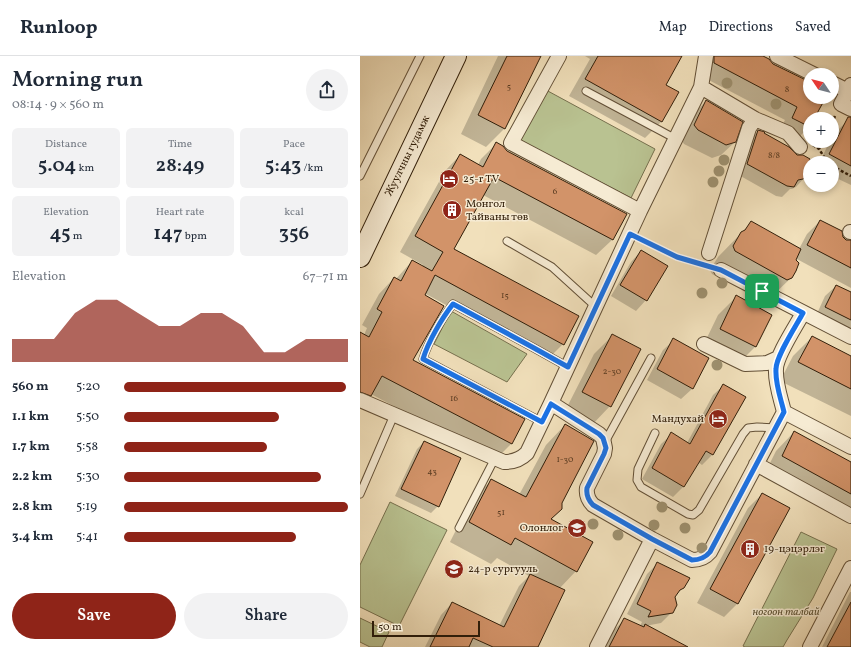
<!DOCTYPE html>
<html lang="en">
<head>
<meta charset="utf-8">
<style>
  :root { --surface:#fff; --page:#f2f2f3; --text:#1f2937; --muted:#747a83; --line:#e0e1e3; --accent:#8f2418 }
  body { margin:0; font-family:Vollkorn,serif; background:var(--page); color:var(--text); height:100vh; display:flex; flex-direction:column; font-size:15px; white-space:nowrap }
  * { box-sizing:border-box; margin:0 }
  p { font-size:13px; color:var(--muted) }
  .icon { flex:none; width:22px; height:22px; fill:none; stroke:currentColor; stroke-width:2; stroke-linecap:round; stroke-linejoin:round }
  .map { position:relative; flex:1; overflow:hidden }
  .panel { display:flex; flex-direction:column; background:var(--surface); width:360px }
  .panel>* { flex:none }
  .needle { width:26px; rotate:305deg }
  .fabs { position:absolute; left:443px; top:12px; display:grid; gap:8px }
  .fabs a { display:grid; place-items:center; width:36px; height:36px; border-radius:50%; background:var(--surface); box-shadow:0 2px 6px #0003; font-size:20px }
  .scale { position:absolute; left:12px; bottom:10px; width:108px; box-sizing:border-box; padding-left:4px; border:2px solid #321f0a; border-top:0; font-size:11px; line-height:14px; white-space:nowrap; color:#321f0a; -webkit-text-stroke:3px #f6ebd3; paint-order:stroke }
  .pin { position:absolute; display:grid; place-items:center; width:34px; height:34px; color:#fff; margin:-17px; border-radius:8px; box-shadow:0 2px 6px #0006 }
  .round { display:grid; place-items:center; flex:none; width:42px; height:42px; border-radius:21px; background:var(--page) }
  .summary { display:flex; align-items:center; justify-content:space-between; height:68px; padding:0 12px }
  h1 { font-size:22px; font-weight:600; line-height:30px }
  .metrics { display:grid; grid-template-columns:repeat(3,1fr); gap:6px; height:68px; padding:4px 12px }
  .metrics div { display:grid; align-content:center; border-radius:6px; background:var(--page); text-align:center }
  .metrics b { font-size:20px; font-weight:600 }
  .metrics small { font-size:11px; font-weight:400 }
  .metrics p { font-size:11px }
  .chart { height:112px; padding:8px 12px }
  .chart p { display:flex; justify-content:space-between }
  .chart svg { width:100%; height:72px; margin-top:4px; fill:var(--accent); opacity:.7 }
  .button { display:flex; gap:8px; margin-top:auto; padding:8px 12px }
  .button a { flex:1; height:46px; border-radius:24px; background:var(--accent); color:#fff; font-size:16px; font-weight:600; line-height:46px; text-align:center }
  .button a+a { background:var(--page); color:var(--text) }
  ul { padding:0 12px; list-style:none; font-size:13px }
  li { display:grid; grid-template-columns:64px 48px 1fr; align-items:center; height:30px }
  li i { height:10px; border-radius:5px; background:var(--accent) }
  header { display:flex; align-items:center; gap:24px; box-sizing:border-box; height:56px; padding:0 20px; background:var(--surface); border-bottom:1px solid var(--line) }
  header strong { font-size:19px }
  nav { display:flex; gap:22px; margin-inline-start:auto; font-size:14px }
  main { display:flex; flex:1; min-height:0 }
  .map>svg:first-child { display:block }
  .green { fill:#b9c291; stroke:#76704e }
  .shadow { fill:#0003 }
  .building { fill:#d29369; stroke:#321f0a }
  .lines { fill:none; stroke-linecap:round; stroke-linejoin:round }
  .service-casing { stroke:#624f36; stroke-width:9 }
  .minor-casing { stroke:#624f36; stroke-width:16 }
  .secondary-casing { stroke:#321f0a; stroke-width:22 }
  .path { stroke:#321f0a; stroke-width:2.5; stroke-dasharray:3 2; stroke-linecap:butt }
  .service { stroke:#f6ebd3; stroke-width:7 }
  .minor { stroke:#f6ebd3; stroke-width:14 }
  .secondary { stroke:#f6ebd3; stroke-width:20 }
  .tree { fill:#9e9170 }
  .route-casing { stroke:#fff; stroke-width:8 }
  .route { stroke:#1a73e8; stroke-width:5 }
  .labels { text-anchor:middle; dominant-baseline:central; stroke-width:3; stroke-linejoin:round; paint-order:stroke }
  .number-label { font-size:9px; fill:#5a3c22 }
  .street-label { font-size:11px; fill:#321f0a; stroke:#f6ebd3 }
  .poi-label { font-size:11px; fill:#321f0a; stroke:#f6ebd3; text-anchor:start }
  .park-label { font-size:11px; font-style:italic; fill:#5a5032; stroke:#f6ebd3 }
</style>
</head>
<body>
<header>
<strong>Runloop</strong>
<nav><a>Map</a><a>Directions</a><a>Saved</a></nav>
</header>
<main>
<section class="panel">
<div class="summary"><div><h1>Morning run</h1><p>08:14 · 9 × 560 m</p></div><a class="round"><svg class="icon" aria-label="share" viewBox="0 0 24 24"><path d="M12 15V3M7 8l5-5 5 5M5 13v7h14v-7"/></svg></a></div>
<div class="metrics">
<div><p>Distance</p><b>5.04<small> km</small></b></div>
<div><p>Time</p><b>28:49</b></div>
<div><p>Pace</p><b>5:43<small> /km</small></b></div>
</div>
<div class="metrics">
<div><p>Elevation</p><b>45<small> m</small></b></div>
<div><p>Heart rate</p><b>147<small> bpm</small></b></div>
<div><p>kcal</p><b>356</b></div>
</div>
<div class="chart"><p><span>Elevation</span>67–71 m</p>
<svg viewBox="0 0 160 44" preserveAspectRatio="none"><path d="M0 44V30L10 30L20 30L30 14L40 6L50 6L60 14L70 22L80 22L90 14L100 14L110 22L120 38L130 38L140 30L150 30L160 30V44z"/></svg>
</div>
<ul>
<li><b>560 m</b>5:20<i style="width:99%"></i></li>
<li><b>1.1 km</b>5:50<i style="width:69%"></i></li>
<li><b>1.7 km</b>5:58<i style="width:64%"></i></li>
<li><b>2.2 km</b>5:30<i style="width:88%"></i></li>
<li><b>2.8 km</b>5:19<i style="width:100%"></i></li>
<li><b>3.4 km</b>5:41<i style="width:77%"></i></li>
</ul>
<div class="button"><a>Save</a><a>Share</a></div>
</section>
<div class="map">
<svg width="491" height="591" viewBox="0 0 491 591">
  <rect width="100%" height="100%" fill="#f1e0bb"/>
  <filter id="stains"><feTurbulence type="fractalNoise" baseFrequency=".005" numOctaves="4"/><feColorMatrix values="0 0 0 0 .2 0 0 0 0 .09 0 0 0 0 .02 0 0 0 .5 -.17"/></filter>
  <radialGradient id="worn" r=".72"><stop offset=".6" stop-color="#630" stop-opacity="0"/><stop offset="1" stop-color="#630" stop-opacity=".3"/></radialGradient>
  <!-- green -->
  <path class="green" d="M186,34L295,93L271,142L160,84Z
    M91,255L167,298L147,326L74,288Z
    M30,446L87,474L39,570L0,551V509Z
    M441,476L477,493L453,542L427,584L423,591H385L383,590Z
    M0,562L29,576L22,591H10L0,586Z"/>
  <!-- shadow -->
  <path class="shadow" d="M138,0H180L144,73L126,91L101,78Z
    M225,0H321L305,29L318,36L301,66L285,82L209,40L230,3Z
    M346,0H401L413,8L450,27V41H464L453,63H450V69L449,71L436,84L419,75L425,64L341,20Z
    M346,45L375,86L361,99L352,102L324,88L321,83L333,59Z
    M486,66L491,69V129L472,120V107H459L470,85H472V81L473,79Z
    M398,75L436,100H442L450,105L451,107H450L446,120L436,131L432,133H430L422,141L416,140L377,118L388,85Z
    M137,87L252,184L236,199L123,139L93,193L203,288L187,304L64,237L52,304L164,364L151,388L135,404L11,338L0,349V277L4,279L7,272L2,269L19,238L34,222L36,223L52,205L62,211L63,209L40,196L85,115L100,99L118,109L121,103Z
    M460,165L482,180L486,184L491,186V232L433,201L432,221L408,244L404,246L352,218L350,214L358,201L391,167L439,193L447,178Z
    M281,195L286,244L276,255L251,240L271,206Z
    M476,230L491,237V279L455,262L465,240Z
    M376,241L411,259L395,291L377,309L342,292L358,259Z
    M253,279L250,350L232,369L205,355L234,298Z
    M452,281L491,302V360L420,325L433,300Z
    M314,284L348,302L332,333L321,343L287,324L303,294Z
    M364,329L352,399L342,409L338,406L323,431L313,441L282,423L301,388L312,378L327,387L353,339Z
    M205,369L190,464L216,515L199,533L177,591H65L81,559L92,547L139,570L159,530L169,520L137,502L131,508L90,486L111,444L131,425L159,439L186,389Z
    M434,376L491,407V466L404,419L416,395Z
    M64,386L78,450L71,457L35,440L57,393Z
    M402,438L429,453L377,548L364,561L337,547L388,452Z
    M297,508L323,531L314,541L312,556L301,567L285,570L326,591H239L242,586L265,563L280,570L282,566L267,558L287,518Z
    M490,536H491V591H462Z"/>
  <!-- building -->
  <path class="building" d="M147,0H181L145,73L118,59Z
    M238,0H322L306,29L319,36L302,66L225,23Z
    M354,0H403L409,3L413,8L450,26V41H466L454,63H450V71L432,62L437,51L354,7Z
    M346,44L383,66L376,86L366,89L338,74L334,69Z
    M488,61H491V110L469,98Z
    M398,74L405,76L404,77L429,91L437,99H443L450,103V116L447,120L443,123L438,124L434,131L427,130L387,108Z
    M136,86L143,90L147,95L267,158L253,184L134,121L94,193L219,260L204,289L75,219L65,239L84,250L53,304L165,363L152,388L22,320L11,340L0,336V276L9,281L22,256L17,253L34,221L41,225L52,204L72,215L83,196L55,180L100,98L123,111Z
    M460,164L482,175L483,181L486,184H491V212L447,189Z
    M391,165L441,193L436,204L439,207L436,215L432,222L427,224L375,195L373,190L381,176L385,174Z
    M281,194L308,210L287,245L260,229Z
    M476,229L491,236V264L465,251Z
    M376,239L412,259L396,291L360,273Z
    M252,278L281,293L251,351L222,336Z
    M452,280L491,300V333L438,306Z
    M313,282L349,302L333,333L297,313Z
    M363,328L386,341L353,399L346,395L324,431L292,412L311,376L330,388Z
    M205,368L234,385L202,447V453L191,463L233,486L217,516L155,482L151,489L109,466L131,423L166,441Z
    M434,375L491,406V438L422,400Z
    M64,385L101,402L79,451L41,433Z
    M402,437L430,452L378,548L350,533Z
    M297,506L330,522L324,532L320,534L315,541L317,549L313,557L288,561L291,555L277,548Z
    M170,518L205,534L178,591H133L113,582L109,591H70L92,546L144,571Z
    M491,546V591H467Z
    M264,562L284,571L285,568L328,591H249Z"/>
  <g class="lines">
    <!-- service casing -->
    <g class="service-casing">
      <path id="service" d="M226,35L316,83
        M0,120L60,0
        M147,185L192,211L236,251
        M182,366L63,303C68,286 82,262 93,248L174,292L208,311
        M295,377L278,413L277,424L281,431L328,458L333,459L339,454L383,378L388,372L397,371L416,372
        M245,386L291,302
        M0,438L34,359
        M99,472L135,402"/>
    </g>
    <!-- minor casing -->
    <g class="minor-casing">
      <path id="minor" d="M199,0L151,87L280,155
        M417,0L455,19
        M472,27L488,35
        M491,29L481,48L491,53
        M341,31L395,63L428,77L440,91
        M490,176H491
        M349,197L389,72L395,63
        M361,214L491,281
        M344,288L385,308L407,307L418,302
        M0,344L144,406C153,406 160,404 167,397L191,347L280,155L341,31L346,0
        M191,347L239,378L243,382L245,392L244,398L227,432C226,439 228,444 233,449L292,483L332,504C340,504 345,502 350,496L424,356C421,343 415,327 416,313C416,300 436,270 443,257
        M424,356L491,391
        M396,408L491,460
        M237,591L292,483
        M450,591L491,512"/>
    </g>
    <!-- secondary casing -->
    <g class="secondary-casing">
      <path id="secondary" d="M0,201L96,0"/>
    </g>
    <!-- path -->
    <path class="path" d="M472,67L475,60
      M453,89L459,93L468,107
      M459,93L463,85
      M472,110L491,120
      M281,183L317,201L339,207"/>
    <!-- service -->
    <use href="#service" class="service"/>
    <!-- minor -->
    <use href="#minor" class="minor"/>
    <!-- secondary -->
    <use href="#secondary" class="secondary"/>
  </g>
  <!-- trees -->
  <g class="tree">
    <circle cx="367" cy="27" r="5.5"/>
    <circle cx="416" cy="48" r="5.5"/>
    <circle cx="364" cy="104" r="5.5"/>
    <circle cx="359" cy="115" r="5.5"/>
    <circle cx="353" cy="126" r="5.5"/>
    <circle cx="362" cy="227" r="5.5"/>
    <circle cx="342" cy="237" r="5.5"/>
    <circle cx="357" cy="309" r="5.5"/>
    <circle cx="302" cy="451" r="5.5"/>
    <circle cx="233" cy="468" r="5.5"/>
    <circle cx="294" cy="469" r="5.5"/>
    <circle cx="325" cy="472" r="5.5"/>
    <circle cx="258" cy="479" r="5.5"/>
    <circle cx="342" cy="492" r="5.5"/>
  </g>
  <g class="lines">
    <!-- route casing -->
    <g class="route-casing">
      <path id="route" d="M270,178L317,201L361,214L443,257C436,270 416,300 416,313C415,328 421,343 424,356L350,496C345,502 340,504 332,504L292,483L233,449C228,444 226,439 227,432L244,398L246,392L243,382L239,378L191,348L182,366L63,303C68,286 82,262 93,248L174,292L208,311Z"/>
    </g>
    <!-- route -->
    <use href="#route" class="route"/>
  </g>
  <!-- icons -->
  <defs>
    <g id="hotel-disc" transform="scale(1)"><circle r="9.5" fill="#8f2418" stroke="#f6ebd3"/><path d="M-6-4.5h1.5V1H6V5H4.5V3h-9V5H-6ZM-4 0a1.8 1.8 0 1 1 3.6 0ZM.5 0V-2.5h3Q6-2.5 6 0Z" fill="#fff"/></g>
    <g id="building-disc" transform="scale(1)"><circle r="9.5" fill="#8f2418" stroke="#f6ebd3"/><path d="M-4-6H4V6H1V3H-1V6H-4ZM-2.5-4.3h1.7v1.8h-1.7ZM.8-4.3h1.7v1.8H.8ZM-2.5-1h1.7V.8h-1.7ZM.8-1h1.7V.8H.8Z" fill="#fff"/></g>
    <g id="school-disc" transform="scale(1)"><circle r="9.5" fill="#8f2418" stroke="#f6ebd3"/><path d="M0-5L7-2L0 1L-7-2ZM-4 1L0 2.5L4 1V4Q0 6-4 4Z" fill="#fff"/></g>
  </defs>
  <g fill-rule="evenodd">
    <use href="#hotel-disc" x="89" y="123"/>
    <use href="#building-disc" x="92" y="154"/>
    <use href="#hotel-disc" x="358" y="363"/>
    <use href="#school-disc" x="217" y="472"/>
    <use href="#building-disc" x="390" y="493"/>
    <use href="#school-disc" x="94" y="513"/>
  </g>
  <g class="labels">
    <!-- number labels -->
    <g class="number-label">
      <text x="149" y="30">5</text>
      <text x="427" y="33">8</text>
      <text x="414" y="99">8/8</text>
      <text x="195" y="135">6</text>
      <text x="145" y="239">15</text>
      <text x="252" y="315">2-30</text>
      <text x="94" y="342">16</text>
      <text x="205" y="403">1-30</text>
      <text x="72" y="415">43</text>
      <text x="141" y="456">51</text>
    </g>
    <!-- street labels -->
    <g class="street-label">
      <text transform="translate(48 100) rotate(-64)">Жуулчны гудамж</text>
    </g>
    <!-- poi labels -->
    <g class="poi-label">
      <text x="103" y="123">25-r TV</text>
      <text x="106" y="148">Монгол<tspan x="106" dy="13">Тайваны төв</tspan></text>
      <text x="344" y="363" text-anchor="end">Мандухай</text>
      <text x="203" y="472" text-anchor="end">Олонлог</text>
      <text x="404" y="493">19-цэцэрлэг</text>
      <text x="108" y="513">24-р сургууль</text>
    </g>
    <!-- park labels -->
    <g class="park-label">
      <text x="426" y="556">ногоон талбай</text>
    </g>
  </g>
  <rect width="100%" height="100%" filter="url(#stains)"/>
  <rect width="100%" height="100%" fill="url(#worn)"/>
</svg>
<div class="fabs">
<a><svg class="needle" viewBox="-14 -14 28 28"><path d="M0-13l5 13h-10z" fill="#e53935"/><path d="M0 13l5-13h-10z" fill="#747a83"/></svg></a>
<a>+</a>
<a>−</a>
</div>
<div class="scale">50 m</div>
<div class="pin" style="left:402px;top:235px;background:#1e9e55"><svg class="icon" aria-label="arrive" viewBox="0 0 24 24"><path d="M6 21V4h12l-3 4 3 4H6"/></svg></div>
</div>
</main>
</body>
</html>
